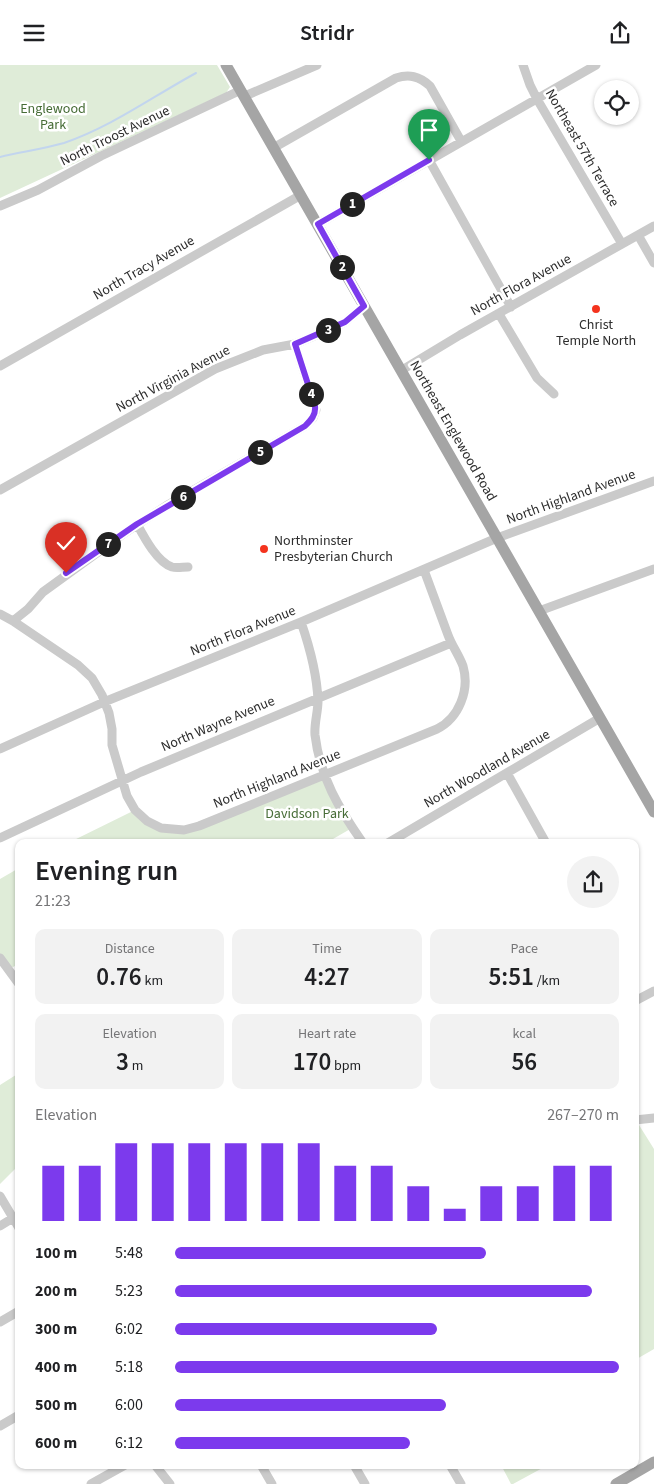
<!DOCTYPE html>
<html lang="en">
<head>
<meta charset="utf-8">
<style>
  :root { --surface:#fff; --page:#f2f2f2; --text:#202124; --muted:#757577; --accent:#7c3aed }
  body { margin:0; font-family:"Source Sans 3",sans-serif; background:var(--page); color:var(--text); height:100vh; display:flex; flex-direction:column; font-size:19px; white-space:nowrap }
  * { box-sizing:border-box; margin:0 }
  p { font-size:16px; color:var(--muted) }
  .icon { flex:none; width:28px; height:28px; fill:none; stroke:currentColor; stroke-width:2; stroke-linecap:round; stroke-linejoin:round }
  .map { position:relative; flex:1; overflow:hidden }
  .panel { position:absolute; left:15px; top:774px; width:624px; height:630px; display:flex; flex-direction:column; background:var(--surface); border-radius:10px; box-shadow:0 1px 4px #0004 }
  .panel>* { flex:none }
  .fabs { position:absolute; left:594px; top:15px; display:grid; gap:10px }
  .fabs a { display:grid; place-items:center; width:45px; height:45px; border-radius:50%; background:var(--surface); box-shadow:0 1px 4px #0004; font-size:25px }
  .pin { position:absolute; display:grid; place-items:center; width:42px; height:42px; color:#fff; margin:-51px -21px; border-radius:50% 50% 50% 0; rotate:-45deg; box-shadow:0 0 5px #0007 }
  .pin .icon { rotate:45deg }
  .km { position:absolute; width:25px; height:25px; margin:-12px; border-radius:50%; background:#222; color:#fff; font-size:14px; line-height:25px; text-align:center }
  .round { display:grid; place-items:center; flex:none; width:52px; height:52px; border-radius:26px; background:var(--page) }
  .overview { display:flex; align-items:center; justify-content:space-between; height:85px; padding:0 20px }
  h1 { font-size:28px; font-weight:600; line-height:38px }
  .stats { display:grid; grid-template-columns:repeat(3,1fr); gap:8px; height:85px; padding:5px 20px }
  .stats div { display:grid; align-content:center; border-radius:10px; background:var(--page); text-align:center }
  .stats b { font-size:25px; font-weight:600 }
  .stats small { font-size:14px; font-weight:400 }
  .stats p { font-size:14px }
  .chart { height:140px; padding:10px 20px }
  .chart p { display:flex; justify-content:space-between }
  .chart svg { width:100%; height:90px; margin-top:5px; stroke:var(--accent); stroke-width:6 }
  ul { padding:0 20px; list-style:none; font-size:16px }
  li { display:grid; grid-template-columns:80px 60px 1fr; align-items:center; height:38px }
  li i { height:12px; border-radius:6px; background:var(--accent) }
  header { display:flex; justify-content:space-between; align-items:center; height:65px; padding:0 20px; background:var(--surface); font-size:22px; font-weight:600 }
  .map>svg:first-child { display:block }
  .green { fill:#dfecd8 }
  .lines { fill:none; stroke-linecap:round; stroke-linejoin:round }
  .stream { stroke:#c2d5ee; stroke-width:2 }
  .minor { stroke:#cacaca; stroke-width:9 }
  .major { stroke:#a5a5a5; stroke-width:11 }
  .route-casing { stroke:#fff; stroke-width:10 }
  .route { stroke:#7c3aed; stroke-width:6 }
  .poi-dot { fill:#f4331e; stroke:#fff; stroke-width:2 }
  .labels { text-anchor:middle; dominant-baseline:central; stroke-width:5; stroke-linejoin:round; paint-order:stroke }
  .park-label { font-size:14px; fill:#466c36; stroke:#fff }
  .street-label { font-size:14px; fill:#2d2d2d; stroke:#fff }
  .poi-label { font-size:14px; fill:#2d2d2d; stroke:#fff }
</style>
</head>
<body>
<header><svg class="icon" aria-label="menu" viewBox="0 0 24 24"><path d="M4 6h16M4 12h16M4 18h16"/></svg>Stridr<svg class="icon" aria-label="share" viewBox="0 0 24 24"><path d="M12 15V3M7 8l5-5 5 5M5 13v7h14v-7"/></svg></header>
<div class="map">
<svg width="654" height="1419" viewBox="0 0 654 1419">
  <rect width="100%" height="100%" fill="#fff"/>
  <!-- green -->
  <path class="green" d="M0,0H217L230,22L226,28L0,133Z
    M325,710L352,763L326,778H68L135,745L147,756L176,765Z
    M19,803V899L9,904L0,893V814Z
    M19,1008V1104L16,1103L0,1119V1020Z
    M635,1060H639L654,1084V1284L635,1295Z
    M501,1400H548L513,1419H511Z"/>
  <g class="lines">
    <!-- stream -->
    <path class="stream" d="M0,92C21,87 43,84 64,78C111,62 152,32 196,8"/>
    <!-- minor -->
    <path class="minor" d="M523,0L530,20L537,34L622,179
      M245,31L317,0
      M275,82L396,13C409,9 419,11 430,21L461,76
      M429,95L511,242
      M0,141L38,125L101,91L241,25
      M318,159L596,0
      M638,170L654,198
      M499,249L537,313L554,329
      M0,301L301,130
      M402,305L460,270L654,161
      M0,425L215,304L263,285L295,279L335,262L345,257L364,241
      M137,459C144,472 157,497 172,502C176,503 183,502 188,502
      M539,546L654,504
      M0,549L13,556L78,600L92,613L102,630L109,648L112,664V680L127,731L135,745L147,756L161,763L184,765L199,761L437,664C459,653 470,625 463,601C459,590 452,581 448,570C440,548 432,527 424,505
      M13,556L28,544L43,527L123,469L166,441L305,361L313,353L316,345L295,279
      M301,557C310,583 317,608 318,636C318,647 314,659 315,670C320,712 339,744 363,778
      M0,684L104,637L301,557L497,473L654,416
      M507,708L546,778
      M0,773L141,707L451,578
      M388,778L600,653
      M0,893L19,919
      M635,936L654,926
      M635,1055L654,1053
      M0,1131L19,1163
      M0,1161L13,1153
      M0,1257L19,1246
      M0,1361L19,1350
      M155,1400L170,1419
      M261,1400L272,1419
      M354,1400L365,1419
      M450,1400L461,1419
      M91,1419L125,1400"/>
    <!-- major -->
    <path class="major" d="M226,0L654,747
      M616,1419L654,1397"/>
  </g>
  <g class="lines">
    <!-- route casing -->
    <g class="route-casing">
      <path id="route" d="M66,508L137,459L305,361C311,355 316,350 315,341L295,279L345,257L364,241L318,159L429,95"/>
    </g>
    <!-- route -->
    <use href="#route" class="route"/>
  </g>
  <!-- markers -->
  <g class="poi-dot">
    <circle cx="596" cy="244" r="5"/>
    <circle cx="264" cy="484" r="5"/>
  </g>
  <g class="labels">
    <!-- park labels -->
    <g class="park-label">
      <text x="53" y="44">Englewood<tspan x="53" dy="16">Park</tspan></text>
      <text x="307" y="749">Davidson Park</text>
    </g>
    <!-- street labels -->
    <g class="street-label">
      <text transform="translate(115 71) rotate(-26)">North Troost Avenue</text>
      <text transform="translate(582 83) rotate(60)">Northeast 57th Terrace</text>
      <text transform="translate(144 203) rotate(-30)">North Tracy Avenue</text>
      <text transform="translate(521 220) rotate(-29)">North Flora Avenue</text>
      <text transform="translate(173 314) rotate(-28)">North Virginia Avenue</text>
      <text transform="translate(453 366) rotate(60)">Northeast Englewood Road</text>
      <text transform="translate(571 432) rotate(-20)">North Highland Avenue</text>
      <text transform="translate(243 566) rotate(-22)">North Flora Avenue</text>
      <text transform="translate(218 659) rotate(-23)">North Wayne Avenue</text>
      <text transform="translate(487 704) rotate(-30)">North Woodland Avenue</text>
      <text transform="translate(277 714) rotate(-22)">North Highland Avenue</text>
    </g>
    <!-- poi labels -->
    <g class="poi-label">
      <text x="596" y="260">Christ<tspan x="596" dy="16">Temple North</tspan></text>
      <text x="274" y="476" text-anchor="start">Northminster<tspan x="274" dy="16">Presbyterian Church</tspan></text>
    </g>
  </g>
</svg>
<div class="fabs">
<a><svg class="icon" aria-label="locate" viewBox="0 0 24 24"><circle cx="12" cy="12" r="6"/><path d="M12 2v4M12 18v4M2 12h4M18 12h4"/></svg></a>
</div>
<div class="pin" style="left:429px;top:95px;background:#1e9e55"><svg class="icon" aria-label="arrive" viewBox="0 0 24 24"><path d="M6 21V4h12l-3 4 3 4H6"/></svg></div>
<div class="pin" style="left:66px;top:508px;background:#d93025"><svg class="icon" aria-label="check" viewBox="0 0 24 24"><path d="M5 12l5 5 9-10"/></svg></div>
<b class="km" style="left:352px;top:139px">1</b>
<b class="km" style="left:342px;top:202px">2</b>
<b class="km" style="left:328px;top:265px">3</b>
<b class="km" style="left:311px;top:329px">4</b>
<b class="km" style="left:260px;top:387px">5</b>
<b class="km" style="left:183px;top:432px">6</b>
<b class="km" style="left:108px;top:479px">7</b>
<section class="panel">
<div class="overview"><div><h1>Evening run</h1><p>21:23</p></div><a class="round"><svg class="icon" aria-label="share" viewBox="0 0 24 24"><path d="M12 15V3M7 8l5-5 5 5M5 13v7h14v-7"/></svg></a></div>
<div class="stats">
<div><p>Distance</p><b>0.76<small> km</small></b></div>
<div><p>Time</p><b>4:27</b></div>
<div><p>Pace</p><b>5:51<small> /km</small></b></div>
</div>
<div class="stats">
<div><p>Elevation</p><b>3<small> m</small></b></div>
<div><p>Heart rate</p><b>170<small> bpm</small></b></div>
<div><p>kcal</p><b>56</b></div>
</div>
<div class="chart"><p><span>Elevation</span>267–270 m</p>
<svg viewBox="0 0 160 44" preserveAspectRatio="none"><path d="M5 44V17M15 44V17M25 44V6M35 44V6M45 44V6M55 44V6M65 44V6M75 44V6M85 44V17M95 44V17M105 44V27M115 44V38M125 44V27M135 44V27M145 44V17M155 44V17"/></svg>
</div>
<ul>
<li><b>100 m</b>5:48<i style="width:70%"></i></li>
<li><b>200 m</b>5:23<i style="width:94%"></i></li>
<li><b>300 m</b>6:02<i style="width:59%"></i></li>
<li><b>400 m</b>5:18<i style="width:100%"></i></li>
<li><b>500 m</b>6:00<i style="width:61%"></i></li>
<li><b>600 m</b>6:12<i style="width:53%"></i></li>
</ul>
</section>
</div>
</body>
</html>
